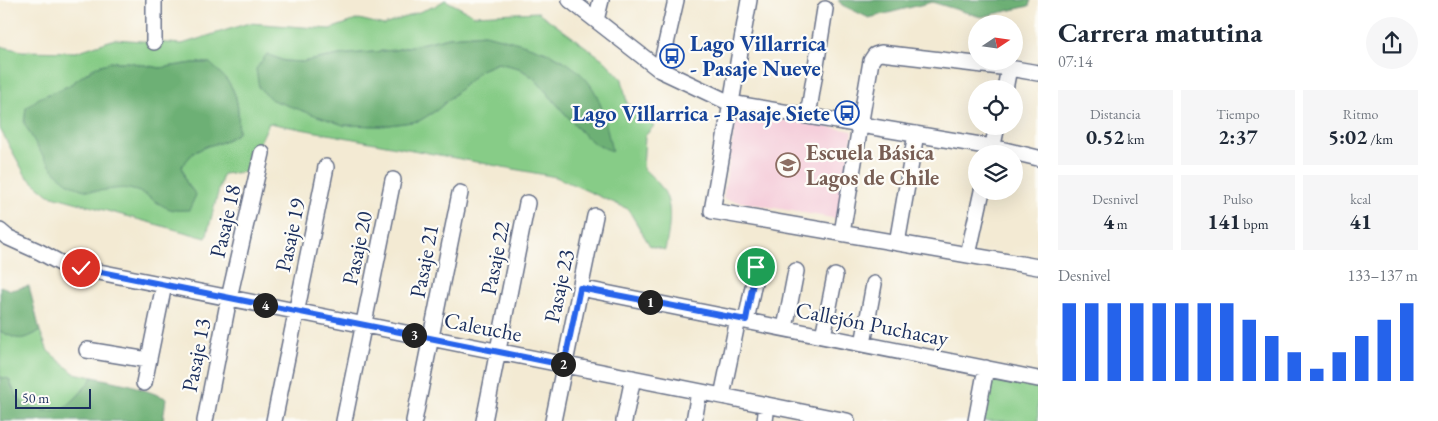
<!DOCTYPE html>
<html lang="es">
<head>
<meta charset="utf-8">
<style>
  :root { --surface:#fff; --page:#f6f6f7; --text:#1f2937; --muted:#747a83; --accent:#2563eb }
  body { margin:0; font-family:"EB Garamond",serif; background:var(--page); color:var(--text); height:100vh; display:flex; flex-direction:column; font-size:19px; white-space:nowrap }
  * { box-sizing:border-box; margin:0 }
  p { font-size:16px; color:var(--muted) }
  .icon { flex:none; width:28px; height:28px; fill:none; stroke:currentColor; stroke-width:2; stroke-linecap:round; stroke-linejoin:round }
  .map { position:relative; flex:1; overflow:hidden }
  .details { display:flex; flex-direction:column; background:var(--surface); width:400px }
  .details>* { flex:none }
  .needle { width:32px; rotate:77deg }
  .buttons { position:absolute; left:968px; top:15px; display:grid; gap:10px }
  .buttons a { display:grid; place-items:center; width:55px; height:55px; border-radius:50%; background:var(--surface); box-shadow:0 5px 20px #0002; font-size:25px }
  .scale { position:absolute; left:15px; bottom:12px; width:76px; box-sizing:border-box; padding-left:5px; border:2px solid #1b2f5e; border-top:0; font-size:14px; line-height:18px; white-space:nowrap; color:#1b2f5e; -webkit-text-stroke:4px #fdfcf7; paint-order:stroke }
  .pin { position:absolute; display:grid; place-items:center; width:42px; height:42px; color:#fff; margin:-21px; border:2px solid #fff; border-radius:50%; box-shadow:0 1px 5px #0007 }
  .km { position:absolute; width:25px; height:25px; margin:-12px; border-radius:50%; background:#222; color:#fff; font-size:14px; line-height:25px; text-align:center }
  .round { display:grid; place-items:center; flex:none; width:52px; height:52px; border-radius:26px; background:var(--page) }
  .head { display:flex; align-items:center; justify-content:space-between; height:85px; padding:0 20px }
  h1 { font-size:28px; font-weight:700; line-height:38px }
  .stats { display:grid; grid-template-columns:repeat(3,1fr); gap:8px; height:85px; padding:5px 20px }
  .stats div { display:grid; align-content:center; border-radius:0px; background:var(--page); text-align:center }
  .stats b { font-size:21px; font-weight:700 }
  .stats small { font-size:14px; font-weight:400 }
  .stats p { font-size:14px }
  .chart { height:140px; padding:10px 20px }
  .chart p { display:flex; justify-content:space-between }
  .chart svg { width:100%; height:90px; margin-top:5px; stroke:var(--accent); stroke-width:6 }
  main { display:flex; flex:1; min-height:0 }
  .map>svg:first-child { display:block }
  .built { fill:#f5cfdb }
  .green { fill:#87cc87; stroke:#517e72; fill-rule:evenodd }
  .forest { fill:#6db074; stroke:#447069 }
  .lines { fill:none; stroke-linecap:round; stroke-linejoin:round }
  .minor-casing { stroke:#677087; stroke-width:18 }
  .minor { stroke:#fff; stroke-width:15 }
  .route-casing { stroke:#fff; stroke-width:10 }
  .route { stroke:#2563eb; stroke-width:6 }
  .labels { text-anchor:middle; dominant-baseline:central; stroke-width:4.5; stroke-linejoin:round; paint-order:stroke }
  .transit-label { font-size:22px; font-weight:bold; fill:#164399; stroke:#fdfcf7; text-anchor:start }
  .education-label { font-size:22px; font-weight:bold; fill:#785e54; stroke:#fdfcf7; text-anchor:start }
  .street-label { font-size:22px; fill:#1b2f5e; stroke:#fdfcf7 }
</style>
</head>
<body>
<main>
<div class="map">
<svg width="1038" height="421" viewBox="0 0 1038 421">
  <rect width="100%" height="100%" fill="#fdfcf7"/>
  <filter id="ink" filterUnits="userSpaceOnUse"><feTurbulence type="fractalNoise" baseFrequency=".02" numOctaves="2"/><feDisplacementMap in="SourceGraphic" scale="10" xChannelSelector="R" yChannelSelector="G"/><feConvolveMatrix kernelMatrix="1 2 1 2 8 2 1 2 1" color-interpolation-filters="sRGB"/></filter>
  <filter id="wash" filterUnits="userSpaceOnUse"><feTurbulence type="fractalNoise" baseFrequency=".0096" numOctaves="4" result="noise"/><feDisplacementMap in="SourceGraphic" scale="20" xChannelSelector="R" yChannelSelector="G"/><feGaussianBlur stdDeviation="1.12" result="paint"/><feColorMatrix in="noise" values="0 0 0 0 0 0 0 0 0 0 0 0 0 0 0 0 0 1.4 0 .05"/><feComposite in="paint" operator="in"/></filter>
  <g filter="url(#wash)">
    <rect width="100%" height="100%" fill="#f3ead3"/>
    <!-- built -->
    <path class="built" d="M737,112L853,131L838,219L723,199Z"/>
    <!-- green -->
    <path class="green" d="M445,0L474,15L538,12L604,60L622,79L627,103L654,126L645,136L643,168C649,174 657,181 662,188C674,205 669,231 665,250L650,246L628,209L556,177L269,123L246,172L223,174L206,238L49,195L26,176L0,129V46L22,51L76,52L115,39L182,44L249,23L330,29L359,19L384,25L435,6ZM485,34L544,51L563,60L596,144L582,133L534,78L519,68L498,63L481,70L437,110L419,121L382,126L343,125L267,54L284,61L302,62L339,55L395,50L449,37ZM111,62H128L160,68L193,63H210C216,69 223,76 229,83C239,97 239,116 238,133L223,142L207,146L193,153L182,166L186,182L196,195L156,202L143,192L126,188L39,98L68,86L95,67Z
      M0,331C20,341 21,341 40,331L48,351L74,373L93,377C85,387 77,399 66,406C54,415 29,412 20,400C15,395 12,386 9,379L0,377Z
      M993,375L1038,385V421H984Z"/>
    <!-- forest -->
    <path class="forest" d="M838,0H1031L1029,6L981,17L932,2L869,18L842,5Z
      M485,34C530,46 585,56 601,106C606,120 608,136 612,151L595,144L582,133L534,78L519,68L498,63L481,70L437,110L419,121L382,126L343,125L272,100L259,88L256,69L267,54L284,61L302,62L339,55L395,50L449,37Z
      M111,62H128L160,68L193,63H210C216,69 224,76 229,83C239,97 239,116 238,133L223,142L207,146L193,153L182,166L186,182L196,195L189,210C183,210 175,211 170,209C156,204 147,193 133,190C120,186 108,191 95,191C58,191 40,151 24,123L26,108L39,98L68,86L95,67Z
      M0,286L11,290L29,286L40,331C21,341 20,341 0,331Z
      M0,377L9,379C12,386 15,395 20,400C29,412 54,414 66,406C77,399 85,387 93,377L131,385L166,398L163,421H0Z"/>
  </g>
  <g filter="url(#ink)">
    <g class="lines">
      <!-- minor casing -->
      <g class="minor-casing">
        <path id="minor" d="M570,0L660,70L730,103L992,147L1038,158
          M749,0L712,211L1038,267
          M596,20L601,0
          M154,42V0
          M660,70L676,0
          M1005,89L1009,68
          M808,116L825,9
          M991,154L997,126
          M0,231L7,237L40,252L64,265L847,421
          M842,233L871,61L875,55L881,53L1009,68L1038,73
          M897,243L916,134
          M968,255L982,191
          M580,288L1038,379
          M746,321L757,267
          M785,328L796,271
          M823,336L835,276
          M863,344L874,284
          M87,350L148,360
          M144,383L164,285
          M722,396L738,319
          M205,421L229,298L262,153
          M274,421L326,167
          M344,421L393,180
          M414,421L460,193
          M484,421L527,203
          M553,421L595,216
          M624,421L633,378
          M694,421L699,392
          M765,421L767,405
          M976,421L986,368"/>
      </g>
      <!-- minor -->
      <use href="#minor" class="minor"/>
    </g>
  </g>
  <g class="lines" filter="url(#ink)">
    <!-- route casing -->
    <g class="route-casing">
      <path id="route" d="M81,268L564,365L580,288L746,320L756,267"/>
    </g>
    <!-- route -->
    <use href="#route" class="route"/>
  </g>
  <!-- icons -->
  <defs>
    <g id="bus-ring" transform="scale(1.25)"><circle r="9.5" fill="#fdfcf7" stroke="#1a4fb4" stroke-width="1.5"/><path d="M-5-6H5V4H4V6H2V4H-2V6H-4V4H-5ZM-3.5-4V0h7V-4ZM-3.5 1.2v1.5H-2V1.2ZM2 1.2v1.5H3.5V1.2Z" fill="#1a4fb4"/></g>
    <g id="school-ring" transform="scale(1.25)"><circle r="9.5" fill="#fdfcf7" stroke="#8d6e63" stroke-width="1.5"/><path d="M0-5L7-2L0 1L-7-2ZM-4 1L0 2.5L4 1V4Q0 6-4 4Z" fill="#8d6e63"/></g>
  </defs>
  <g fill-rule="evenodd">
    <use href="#bus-ring" x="672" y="56"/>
    <use href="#bus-ring" x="847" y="113"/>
    <use href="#school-ring" x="788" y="165"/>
  </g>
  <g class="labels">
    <!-- transit labels -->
    <g class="transit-label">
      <text x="690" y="43">Lago Villarrica<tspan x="690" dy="25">- Pasaje Nueve</tspan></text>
      <text x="830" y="113" text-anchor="end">Lago Villarrica - Pasaje Siete</text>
    </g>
    <!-- education labels -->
    <g class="education-label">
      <text x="806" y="152">Escuela Básica<tspan x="806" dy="25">Lagos de Chile</tspan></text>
    </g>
    <!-- street labels -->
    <g class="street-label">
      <text transform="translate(225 221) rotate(-77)">Pasaje 18</text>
      <text transform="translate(290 235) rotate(-78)">Pasaje 19</text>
      <text transform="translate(357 248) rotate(-78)">Pasaje 20</text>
      <text transform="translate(495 258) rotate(-79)">Pasaje 22</text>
      <text transform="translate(424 261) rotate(-79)">Pasaje 21</text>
      <text transform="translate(559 286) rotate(-78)">Pasaje 23</text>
      <text transform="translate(872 324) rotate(11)">Callejón Puchacay</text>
      <text transform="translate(483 327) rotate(11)">Caleuche</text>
      <text transform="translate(196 355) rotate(-79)">Pasaje 13</text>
    </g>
  </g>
</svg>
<div class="buttons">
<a><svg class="needle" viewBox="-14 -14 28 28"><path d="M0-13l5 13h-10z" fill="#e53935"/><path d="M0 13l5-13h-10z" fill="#747a83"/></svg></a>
<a><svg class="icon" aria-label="locate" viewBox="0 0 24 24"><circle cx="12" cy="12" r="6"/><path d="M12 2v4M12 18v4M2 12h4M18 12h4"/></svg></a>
<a><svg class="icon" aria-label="layers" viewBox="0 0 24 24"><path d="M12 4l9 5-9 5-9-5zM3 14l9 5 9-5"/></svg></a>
</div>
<div class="scale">50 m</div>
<div class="pin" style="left:756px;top:267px;background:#1e9e55"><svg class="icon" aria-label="arrive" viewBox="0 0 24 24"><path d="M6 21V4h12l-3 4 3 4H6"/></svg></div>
<div class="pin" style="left:81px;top:268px;background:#d93025"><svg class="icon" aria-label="check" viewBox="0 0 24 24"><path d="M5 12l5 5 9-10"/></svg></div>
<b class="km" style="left:650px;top:302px">1</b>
<b class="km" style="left:563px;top:364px">2</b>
<b class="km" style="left:414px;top:335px">3</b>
<b class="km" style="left:265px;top:305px">4</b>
</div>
<section class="details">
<div class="head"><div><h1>Carrera matutina</h1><p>07:14</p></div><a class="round"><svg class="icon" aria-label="share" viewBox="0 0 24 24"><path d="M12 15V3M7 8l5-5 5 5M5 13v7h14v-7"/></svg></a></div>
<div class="stats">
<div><p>Distancia</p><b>0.52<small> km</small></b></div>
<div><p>Tiempo</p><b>2:37</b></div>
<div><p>Ritmo</p><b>5:02<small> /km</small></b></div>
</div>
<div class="stats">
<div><p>Desnivel</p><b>4<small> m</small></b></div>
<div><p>Pulso</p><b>141<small> bpm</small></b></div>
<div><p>kcal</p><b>41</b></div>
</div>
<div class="chart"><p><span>Desnivel</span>133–137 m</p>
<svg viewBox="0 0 160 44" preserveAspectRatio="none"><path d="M5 44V6M15 44V6M25 44V6M35 44V6M45 44V6M55 44V6M65 44V6M75 44V6M85 44V14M95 44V22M105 44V30M115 44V38M125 44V30M135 44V22M145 44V14M155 44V6"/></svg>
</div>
</section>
</main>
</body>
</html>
